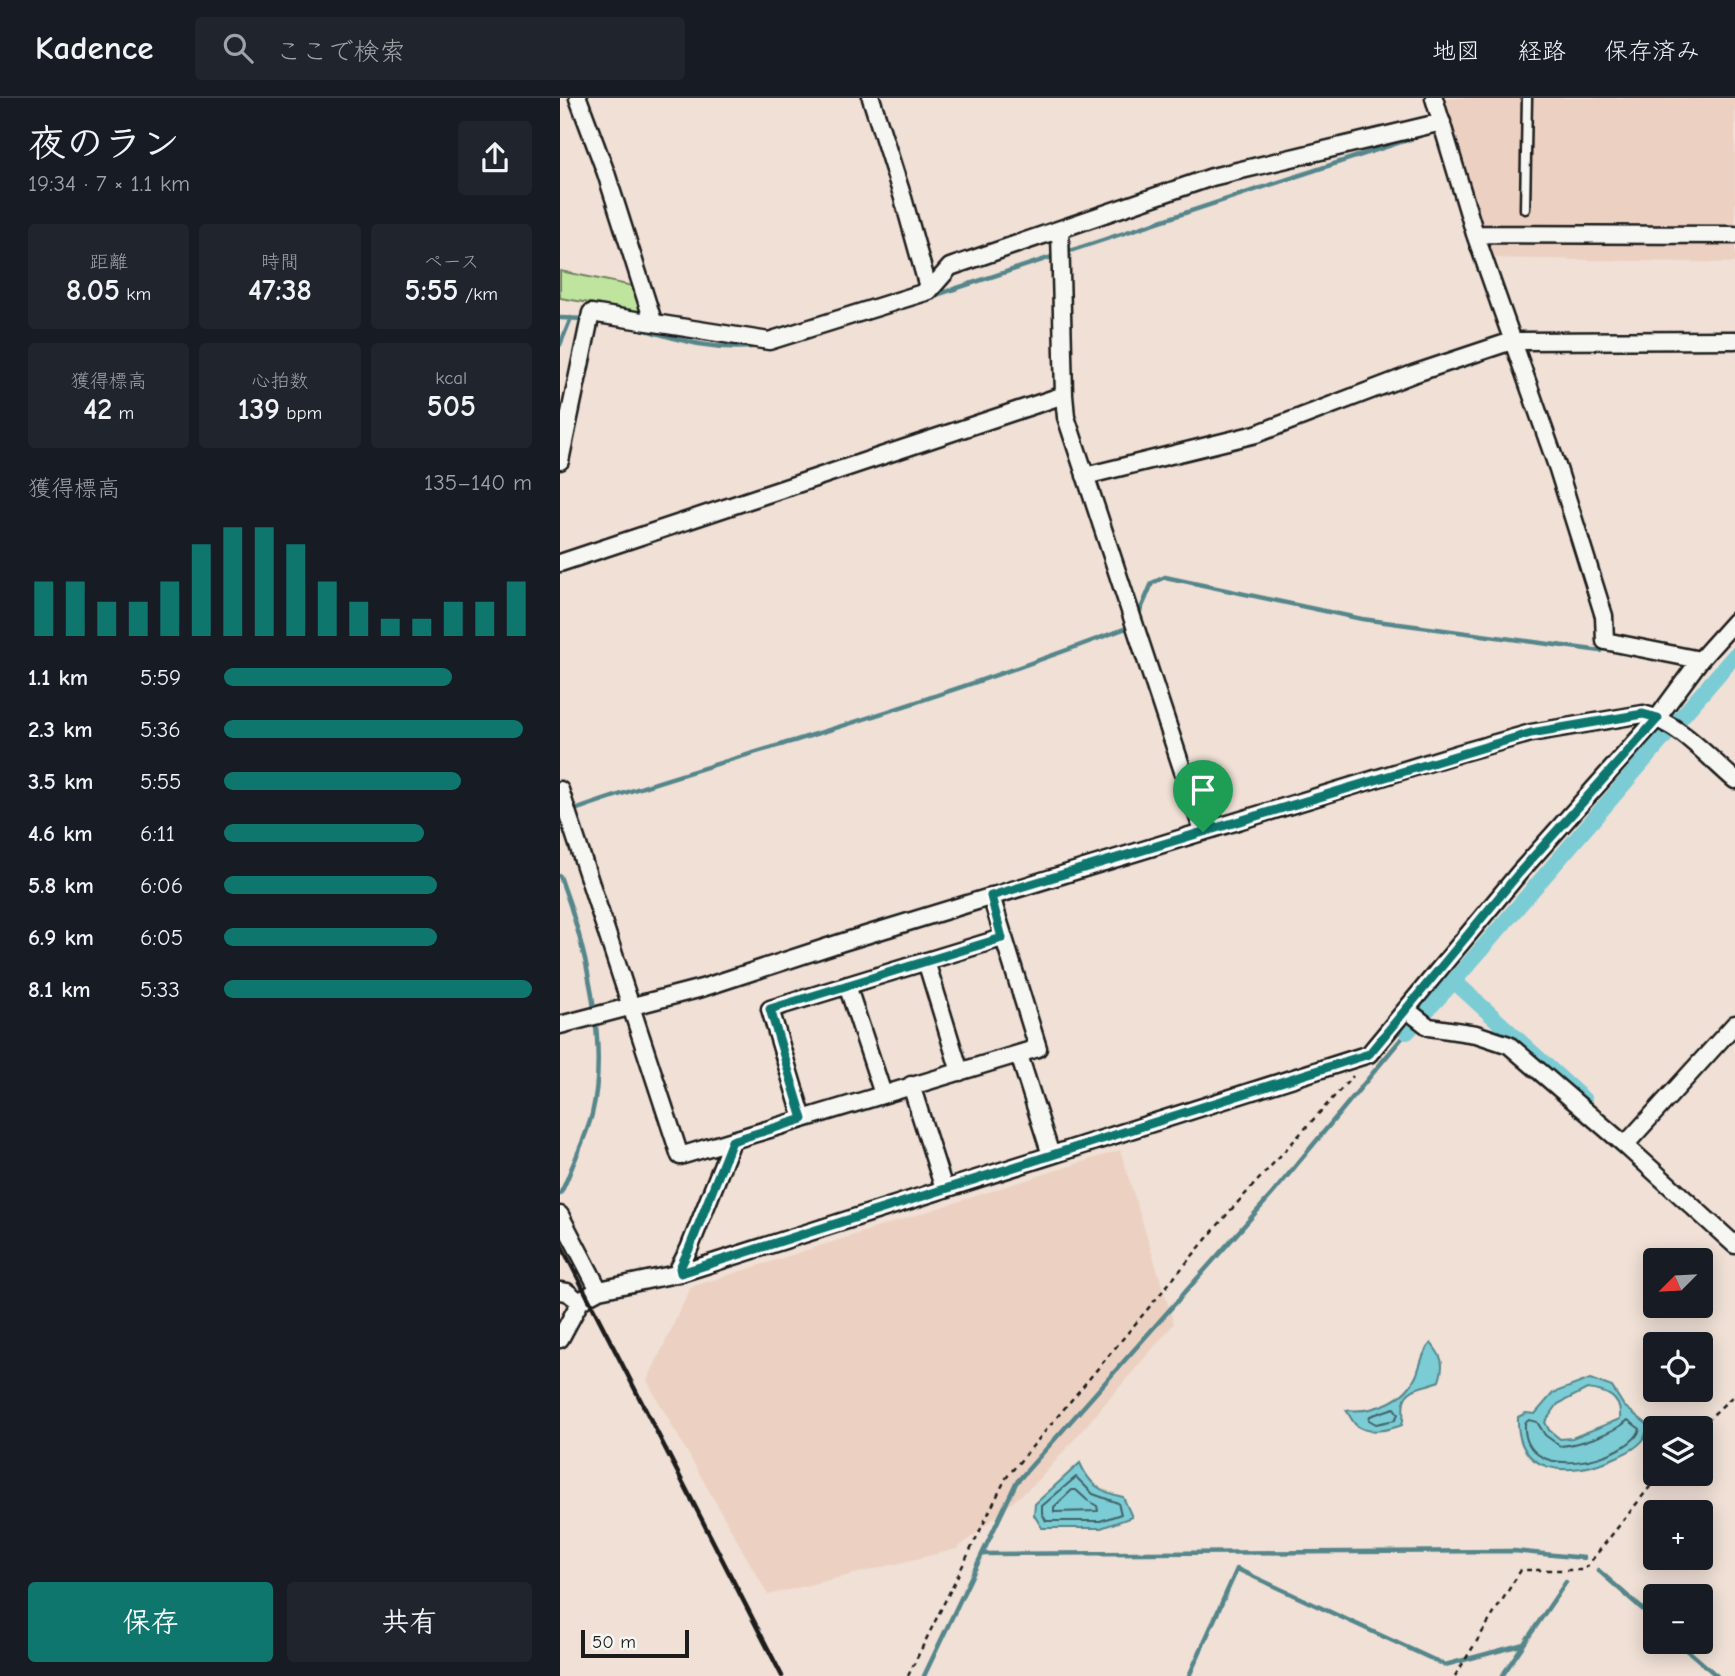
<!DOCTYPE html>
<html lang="ja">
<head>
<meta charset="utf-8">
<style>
  :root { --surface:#171b24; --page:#20242c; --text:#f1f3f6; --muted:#9ea1a6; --line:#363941; --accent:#0f766e }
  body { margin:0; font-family:"Comic Neue","Klee One",sans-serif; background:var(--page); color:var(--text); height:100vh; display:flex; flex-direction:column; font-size:26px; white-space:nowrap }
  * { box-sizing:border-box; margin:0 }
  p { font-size:23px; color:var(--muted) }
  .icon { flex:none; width:38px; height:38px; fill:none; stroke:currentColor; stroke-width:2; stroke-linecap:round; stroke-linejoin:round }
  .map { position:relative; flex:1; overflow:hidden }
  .sheet { display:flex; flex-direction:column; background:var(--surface); width:560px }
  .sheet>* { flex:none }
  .needle { width:46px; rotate:246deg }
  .buttons { position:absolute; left:1083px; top:1150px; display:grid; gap:14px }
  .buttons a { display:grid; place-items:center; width:70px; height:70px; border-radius:7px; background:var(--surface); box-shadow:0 4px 18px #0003; font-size:35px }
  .scale { position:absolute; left:21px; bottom:18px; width:108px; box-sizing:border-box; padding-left:7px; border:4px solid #1c1c1c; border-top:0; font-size:19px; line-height:24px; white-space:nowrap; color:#1c1c1c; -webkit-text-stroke:5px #f6f6f2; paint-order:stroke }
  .pin { position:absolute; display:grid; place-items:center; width:60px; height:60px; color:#fff; margin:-72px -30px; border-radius:50% 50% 50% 0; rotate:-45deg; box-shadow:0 0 7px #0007 }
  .pin .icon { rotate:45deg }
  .round { display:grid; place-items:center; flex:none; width:74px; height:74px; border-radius:7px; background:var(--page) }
  .headline { display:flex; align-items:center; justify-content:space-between; height:119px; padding:0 28px }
  h1 { font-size:38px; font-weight:800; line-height:52px }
  .figures { display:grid; grid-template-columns:repeat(3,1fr); gap:10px; height:119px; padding:7px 28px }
  .figures div { display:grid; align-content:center; border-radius:7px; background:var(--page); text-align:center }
  .figures b { font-size:30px; font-weight:800 }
  .figures small { font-size:19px; font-weight:400 }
  .figures p { font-size:19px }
  .chart { height:196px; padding:14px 28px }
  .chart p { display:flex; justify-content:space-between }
  .chart svg { width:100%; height:126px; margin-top:7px; stroke:var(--accent); stroke-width:6 }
  .action { display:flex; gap:14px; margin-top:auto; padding:14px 28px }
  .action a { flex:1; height:80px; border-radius:7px; background:var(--accent); color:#fff; font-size:28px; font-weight:800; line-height:80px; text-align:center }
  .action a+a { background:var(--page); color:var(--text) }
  ul { padding:0 28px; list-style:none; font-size:23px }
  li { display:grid; grid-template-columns:112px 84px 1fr; align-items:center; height:52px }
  li i { height:18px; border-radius:9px; background:var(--accent) }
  header { display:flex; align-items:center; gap:42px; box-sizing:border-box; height:98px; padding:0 35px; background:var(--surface); border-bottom:2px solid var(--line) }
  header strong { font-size:33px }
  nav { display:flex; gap:38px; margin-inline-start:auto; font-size:24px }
  .search { width:490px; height:63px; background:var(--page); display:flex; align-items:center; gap:18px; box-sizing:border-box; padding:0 24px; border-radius:7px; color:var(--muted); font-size:26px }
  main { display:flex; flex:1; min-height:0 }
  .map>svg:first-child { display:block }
  .built { fill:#ecd1c2 }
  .green { fill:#bfe49e; stroke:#6e805d; stroke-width:2 }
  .water { fill:#7bccd5; stroke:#55868b; stroke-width:2; fill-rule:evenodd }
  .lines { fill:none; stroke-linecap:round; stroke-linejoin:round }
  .shore { stroke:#426266; stroke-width:2 }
  .stream { stroke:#55868b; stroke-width:4.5 }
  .canal { stroke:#7bccd5; stroke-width:16 }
  .service-casing { stroke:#1c1c1c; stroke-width:13 }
  .minor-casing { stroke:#1c1c1c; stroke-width:21 }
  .path { stroke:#1c1c1c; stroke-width:2.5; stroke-dasharray:5 5; stroke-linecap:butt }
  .service { stroke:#f6f6f2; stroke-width:8 }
  .minor { stroke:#f6f6f2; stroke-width:16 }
  .rail { stroke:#1c1c1c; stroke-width:4.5 }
  .route-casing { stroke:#fff; stroke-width:14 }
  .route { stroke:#0f766e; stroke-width:9 }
</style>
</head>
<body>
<header>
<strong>Kadence</strong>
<div class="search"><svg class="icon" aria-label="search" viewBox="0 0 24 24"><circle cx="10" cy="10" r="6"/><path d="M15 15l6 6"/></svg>ここで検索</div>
<nav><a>地図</a><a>経路</a><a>保存済み</a></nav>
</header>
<main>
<section class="sheet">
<div class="headline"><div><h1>夜のラン</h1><p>19:34 · 7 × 1.1 km</p></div><a class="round"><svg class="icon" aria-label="share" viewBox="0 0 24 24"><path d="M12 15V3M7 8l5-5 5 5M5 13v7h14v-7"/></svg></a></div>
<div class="figures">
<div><p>距離</p><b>8.05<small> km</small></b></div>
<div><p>時間</p><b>47:38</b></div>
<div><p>ペース</p><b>5:55<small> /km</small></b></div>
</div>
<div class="figures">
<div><p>獲得標高</p><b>42<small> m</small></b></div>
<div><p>心拍数</p><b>139<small> bpm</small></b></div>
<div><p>kcal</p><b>505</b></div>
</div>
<div class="chart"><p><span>獲得標高</span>135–140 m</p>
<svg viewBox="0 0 160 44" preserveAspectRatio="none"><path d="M5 44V25M15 44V25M25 44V32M35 44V32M45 44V25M55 44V12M65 44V6M75 44V6M85 44V12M95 44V25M105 44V32M115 44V38M125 44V38M135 44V32M145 44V32M155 44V25"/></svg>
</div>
<ul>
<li><b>1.1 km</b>5:59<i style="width:74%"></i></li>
<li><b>2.3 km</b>5:36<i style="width:97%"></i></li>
<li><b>3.5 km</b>5:55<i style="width:77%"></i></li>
<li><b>4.6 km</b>6:11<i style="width:65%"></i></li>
<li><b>5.8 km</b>6:06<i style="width:69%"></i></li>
<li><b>6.9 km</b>6:05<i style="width:69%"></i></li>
<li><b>8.1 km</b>5:33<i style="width:100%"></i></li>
</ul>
<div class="action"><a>保存</a><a>共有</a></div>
</section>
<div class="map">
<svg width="1175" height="1578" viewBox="0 0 1175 1578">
  <rect width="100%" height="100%" fill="#f0e0d6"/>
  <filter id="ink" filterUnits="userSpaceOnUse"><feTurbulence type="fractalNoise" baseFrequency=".0143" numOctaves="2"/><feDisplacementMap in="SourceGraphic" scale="14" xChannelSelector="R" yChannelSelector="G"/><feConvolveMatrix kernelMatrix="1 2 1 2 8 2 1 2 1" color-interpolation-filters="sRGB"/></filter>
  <g filter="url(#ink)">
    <!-- built -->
    <path class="built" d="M878,0H1175V165L931,160Z
      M560,1052L614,1226L479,1382L397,1451L208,1497L87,1283L131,1189Z"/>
    <!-- green -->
    <path class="green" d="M0,173L73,188L81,214L0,200Z"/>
    <!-- water -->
    <path class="water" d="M871,1245C882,1259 885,1265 879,1283C868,1289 848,1288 844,1303C842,1311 845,1318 842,1327C829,1332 808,1337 796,1327C792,1323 789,1316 786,1312C813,1315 846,1303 857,1276C861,1265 863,1253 871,1245Z
      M1030,1281L1052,1289L1064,1308L1088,1327C1087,1331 1086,1338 1083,1342C1075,1352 1061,1357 1050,1362C1008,1379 956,1377 958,1319L966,1315L975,1316L993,1295ZM1027,1291C1045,1293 1062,1298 1060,1321L1012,1340L1000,1341L989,1332L985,1324L998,1306Z
      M520,1365C529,1386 540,1394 563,1399L572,1419L541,1430H482L474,1417L475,1406Z"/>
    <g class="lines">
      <!-- shore -->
      <path class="shore" d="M834,1310L838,1316L835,1322L816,1326L809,1322L810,1318Z
        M969,1322L977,1324L985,1337L1000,1348C1018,1347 1055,1335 1068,1322L1080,1331C1072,1360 961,1391 965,1325Z
        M516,1379L533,1396L558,1405L561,1416L540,1423H486L482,1415V1408Z
        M512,1392H516L527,1402L537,1408L538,1413L494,1414V1409Z"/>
      <!-- stream -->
      <path class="stream" d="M373,198L868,35
        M0,220L26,221
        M76,229C120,242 154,254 201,248
        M0,247L11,220
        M578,518L592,485L605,479L802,521L1041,553
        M12,713C87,686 164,664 240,641C352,607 463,569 572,528
        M0,778C25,845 49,945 32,1016C28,1032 21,1047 15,1062C10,1073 6,1086 0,1096
        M423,1456L954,1453L1024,1460
        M1038,1472L1096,1523
        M1118,1544L1157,1578
        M364,1578L456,1385L713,1095L847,934
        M629,1578L677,1471L885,1567L964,1546
        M942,1578L1006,1484"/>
      <!-- canal -->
      <path class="canal" d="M894,883L1024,1002
        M847,934L894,883L1175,557"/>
      <!-- service casing -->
      <g class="service-casing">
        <path id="service" d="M965,111L967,0"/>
      </g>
      <!-- minor casing -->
      <g class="minor-casing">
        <path id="minor" d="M18,0L46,75L93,223
          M311,0L343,100L369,193
          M874,0L915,136L998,371L1044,518L1045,543L1140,562
          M500,133L504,297L506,319L643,734
          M915,136L1175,137
          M0,363L31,215L209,243L369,193L390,169L652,79L882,24
          M525,378L696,336L853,276L952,243L1175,242
          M0,465L504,297
          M0,692L120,1058L478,950L431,798
          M366,863L400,974
          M287,887L323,996
          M847,912L869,929L916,936L949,947L1065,1047L1175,1147
          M0,927L142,890L283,844L900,655L971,635L1083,616C1119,625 1148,659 1175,682
          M459,957L491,1057
          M351,987L384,1091
          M243,1021L210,911L442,840
          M1065,1047L1175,926
          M0,1117L39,1192
          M121,1175L119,1170L129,1151L172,1043
          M0,1193L7,1194L20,1204
          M0,1241L20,1204L28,1198L39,1192L121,1175L809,956L959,775L1098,619L1140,562L1175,523"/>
      </g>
      <!-- path -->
      <path class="path" d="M1139,1330L1175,1296
        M348,1578L446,1380L669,1114L793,978
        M895,1578L961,1472H1024L1100,1376"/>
      <!-- service -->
      <use href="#service" class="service"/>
      <!-- minor -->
      <use href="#minor" class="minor"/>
      <!-- rail -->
      <path class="rail" d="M0,1145L222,1578"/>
    </g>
  </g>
  <g class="lines" filter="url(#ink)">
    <!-- route casing -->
    <g class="route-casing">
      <path id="route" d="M1083,616L1098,620L959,775L809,956L121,1175L120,1170L129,1151L172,1043L243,1021L210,911L442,840L431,798L971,635Z"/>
    </g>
    <!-- route -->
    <use href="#route" class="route"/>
  </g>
</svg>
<div class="buttons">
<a><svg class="needle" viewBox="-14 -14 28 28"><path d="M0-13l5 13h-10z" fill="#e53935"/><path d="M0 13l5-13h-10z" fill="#9ea1a6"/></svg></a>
<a><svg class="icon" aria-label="locate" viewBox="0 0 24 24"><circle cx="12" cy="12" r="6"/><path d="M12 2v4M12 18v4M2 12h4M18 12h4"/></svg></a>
<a><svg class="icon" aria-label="layers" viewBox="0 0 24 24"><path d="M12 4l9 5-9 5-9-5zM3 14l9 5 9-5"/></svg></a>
<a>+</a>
<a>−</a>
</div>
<div class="scale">50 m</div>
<div class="pin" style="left:643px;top:734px;background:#1e9e55"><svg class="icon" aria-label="arrive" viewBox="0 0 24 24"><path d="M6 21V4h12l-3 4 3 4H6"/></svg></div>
</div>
</main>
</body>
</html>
